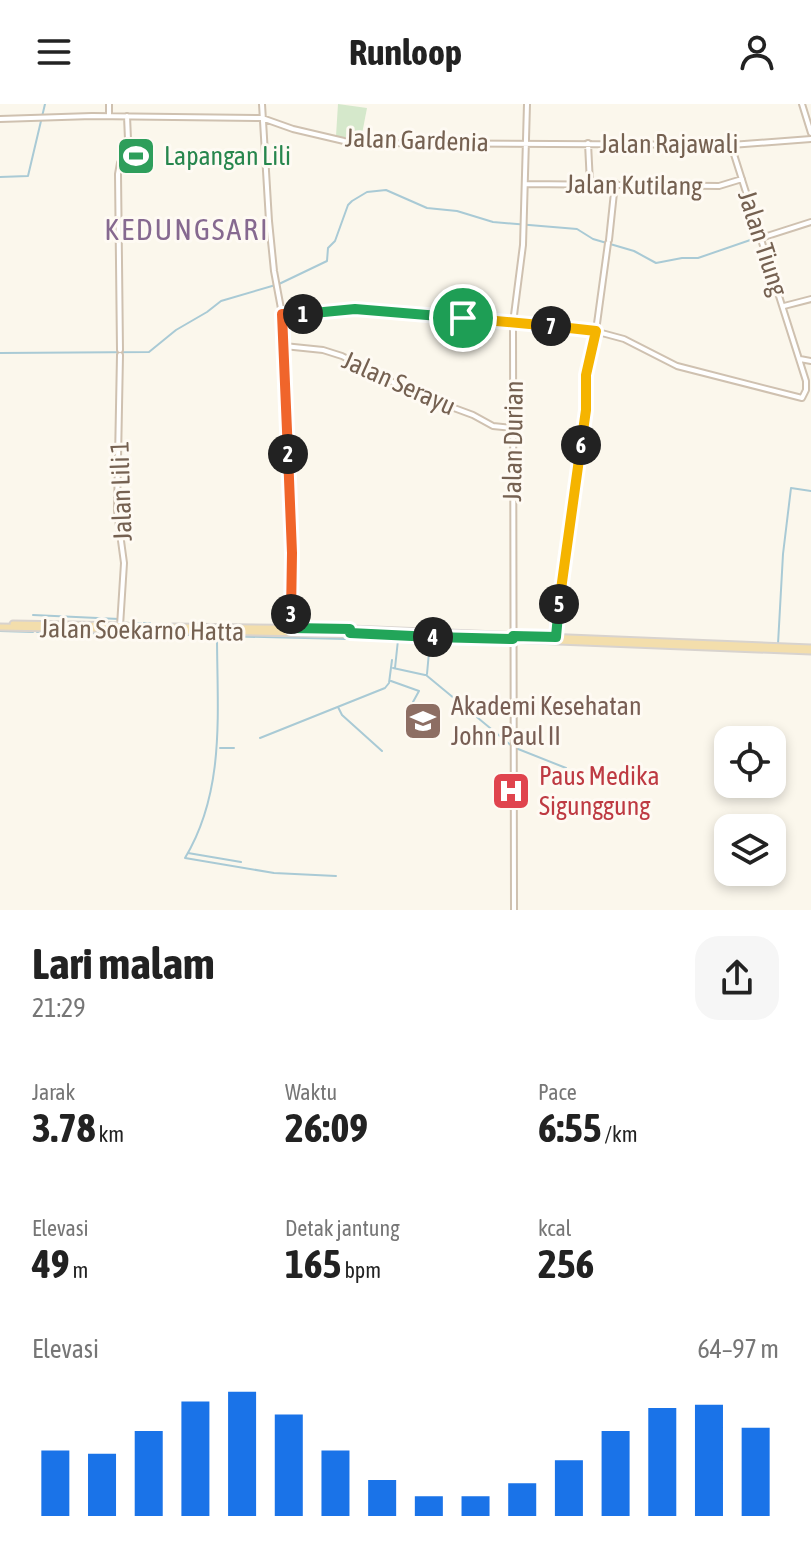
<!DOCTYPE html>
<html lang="id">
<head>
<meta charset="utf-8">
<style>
  :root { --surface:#fff; --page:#f6f6f6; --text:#222; --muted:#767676; --accent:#1a73e8 }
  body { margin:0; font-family:"Asap Condensed",sans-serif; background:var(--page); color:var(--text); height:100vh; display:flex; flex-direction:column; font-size:30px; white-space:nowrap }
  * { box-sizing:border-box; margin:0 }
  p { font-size:26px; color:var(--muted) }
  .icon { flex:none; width:44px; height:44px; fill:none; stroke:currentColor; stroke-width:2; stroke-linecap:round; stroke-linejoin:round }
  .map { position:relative; height:806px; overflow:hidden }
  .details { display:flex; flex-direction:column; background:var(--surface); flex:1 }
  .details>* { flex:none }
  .controls { position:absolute; left:714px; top:622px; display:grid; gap:16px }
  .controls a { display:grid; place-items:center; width:72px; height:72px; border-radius:16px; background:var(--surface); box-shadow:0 4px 12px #0003; font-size:40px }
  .pin { position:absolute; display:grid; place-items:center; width:68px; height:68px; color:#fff; margin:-34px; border:4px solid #fff; border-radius:50%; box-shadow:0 2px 8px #0007 }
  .km { position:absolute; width:40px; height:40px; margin:-20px; border-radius:50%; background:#222; color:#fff; font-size:22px; line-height:40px; text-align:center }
  .round { display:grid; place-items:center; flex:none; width:84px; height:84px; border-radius:24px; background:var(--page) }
  .summary { display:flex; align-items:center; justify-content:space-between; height:136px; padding:0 32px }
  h1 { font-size:44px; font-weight:700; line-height:60px }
  .figures { display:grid; grid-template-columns:repeat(3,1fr); gap:12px; height:136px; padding:8px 32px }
  .figures div { display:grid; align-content:center }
  .figures b { font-size:40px; font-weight:700 }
  .figures small { font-size:22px; font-weight:400 }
  .figures p { font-size:22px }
  .chart { height:224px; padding:16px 32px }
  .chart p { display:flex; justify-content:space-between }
  .chart svg { width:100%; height:144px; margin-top:8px; stroke:var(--accent); stroke-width:6 }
  header { display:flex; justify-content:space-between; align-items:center; height:104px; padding:0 32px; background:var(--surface); font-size:36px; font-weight:700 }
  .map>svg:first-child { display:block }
  .green { fill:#d5e8cb }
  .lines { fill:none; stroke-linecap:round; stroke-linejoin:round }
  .stream { stroke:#a9cad5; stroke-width:2 }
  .secondary-casing { stroke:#cfc1b0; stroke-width:8 }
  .primary-casing { stroke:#d8d3ce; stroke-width:9 }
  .secondary { stroke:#fff; stroke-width:4 }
  .primary { stroke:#f3deac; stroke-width:5 }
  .split-1-casing { stroke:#fff; stroke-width:16 }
  .split-2-casing { stroke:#fff; stroke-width:16 }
  .split-3-casing { stroke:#fff; stroke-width:16 }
  .split-4-casing { stroke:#fff; stroke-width:16 }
  .split-5-casing { stroke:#fff; stroke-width:16 }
  .split-6-casing { stroke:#fff; stroke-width:16 }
  .split-7-casing { stroke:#fff; stroke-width:16 }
  .split-8-casing { stroke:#fff; stroke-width:16 }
  .split-1 { stroke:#22a559; stroke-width:10 }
  .split-2 { stroke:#f0652b; stroke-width:10 }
  .split-3 { stroke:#f0652b; stroke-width:10 }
  .split-4 { stroke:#22a559; stroke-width:10 }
  .split-5 { stroke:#22a559; stroke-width:10 }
  .split-6 { stroke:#f5b400; stroke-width:10 }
  .split-7 { stroke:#f5b400; stroke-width:10 }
  .split-8 { stroke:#f5b400; stroke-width:10 }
  .labels { text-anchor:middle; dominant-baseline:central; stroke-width:6; stroke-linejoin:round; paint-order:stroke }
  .street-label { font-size:26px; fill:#756151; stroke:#fefaf3 }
  .leisure-label { font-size:26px; fill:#27864d; stroke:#fefaf3; text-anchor:start }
  .education-label { font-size:26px; fill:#785e54; stroke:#fefaf3; text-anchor:start }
  .health-label { font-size:26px; fill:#be3a42; stroke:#fefaf3; text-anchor:start }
  .quarter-label { font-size:30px; letter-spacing:2px; fill:#866990; stroke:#fefaf3 }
</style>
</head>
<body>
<header><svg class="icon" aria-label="menu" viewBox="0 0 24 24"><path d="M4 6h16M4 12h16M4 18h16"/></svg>Runloop<svg class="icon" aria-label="person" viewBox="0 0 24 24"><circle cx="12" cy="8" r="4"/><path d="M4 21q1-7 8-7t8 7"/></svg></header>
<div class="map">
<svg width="811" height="806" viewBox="0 0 811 806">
  <rect width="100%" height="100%" fill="#fbf7ec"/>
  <!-- green -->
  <path class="green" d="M338,0L367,4L362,30L342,34L336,32Z"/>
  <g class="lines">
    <!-- stream -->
    <path class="stream" d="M0,73L28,72L45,0
      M0,249L149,248L176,226L207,208L221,197L279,180L327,157L328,144L335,137L348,101L352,97L367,88L386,86L427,104L457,107L493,118L577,125L593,135L634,147L656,159L682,154H698L759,133
      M117,251L118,269
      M33,511L119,515
      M122,519H141
      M144,519H150
      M166,520H198
      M205,520L216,521
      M0,527L33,528
      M37,528L59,529
      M63,529L157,530
      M159,530L170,531
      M173,531H215
      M217,531C217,607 226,686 185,754L274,769L336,772
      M219,532L508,539L511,543
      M778,540L783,450L791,384L811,387
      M393,564L425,571
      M395,564L398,536
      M427,570L430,537
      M426,571L513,643L566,664
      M391,577L419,587L413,598
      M338,603L342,611L382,647
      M260,634L385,584L389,579L392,556
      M220,644H234
      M188,749L241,758"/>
    <!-- secondary casing -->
    <g class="secondary-casing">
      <path id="secondary" d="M262,0L269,117L274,167L282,210L292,449L291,524
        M802,0L811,29
        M109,12V0
        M0,15L92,12L262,14L293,25L344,37L369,39L731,41L811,35
        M588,39L590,80
        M525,80L719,82L742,75
        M761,134L811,118
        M609,136L615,79
        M784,202L811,195
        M282,210L371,206L587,225L624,235L677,262L802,294L806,286V277L731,41
        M284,242L323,246L342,252L416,290L473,311L493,322L512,324
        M120,246L118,70L120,59H129L127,12
        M120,251L117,407L124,459L120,522
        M800,255L811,257
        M556,533L585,319L586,271L596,227L608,139
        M514,806L513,219L523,141L527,0"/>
    </g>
    <!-- primary casing -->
    <g class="primary-casing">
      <path id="primary" d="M13,520L127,522
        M0,523L406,531L811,547
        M173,523L350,525L811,544"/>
    </g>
    <!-- secondary -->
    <use href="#secondary" class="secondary"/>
    <!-- primary -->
    <use href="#primary" class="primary"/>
  </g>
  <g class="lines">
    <!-- split-1 casing -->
    <g class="split-1-casing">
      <path id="split-1" d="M303,210L355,205L463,214"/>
    </g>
    <!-- split-2 casing -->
    <g class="split-2-casing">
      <path id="split-2" d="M288,350L282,210H303"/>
    </g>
    <!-- split-3 casing -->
    <g class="split-3-casing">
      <path id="split-3" d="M288,350L292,449L291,510"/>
    </g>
    <!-- split-4 casing -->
    <g class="split-4-casing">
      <path id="split-4" d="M291,510V524L350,525V529L433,533"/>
    </g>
    <!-- split-5 casing -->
    <g class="split-5-casing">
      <path id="split-5" d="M433,533L513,535V532L556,533L559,500"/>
    </g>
    <!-- split-6 casing -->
    <g class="split-6-casing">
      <path id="split-6" d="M559,500L581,341"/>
    </g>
    <!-- split-7 casing -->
    <g class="split-7-casing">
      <path id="split-7" d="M551,222L596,227L586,271V306L581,341"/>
    </g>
    <!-- split-8 casing -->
    <g class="split-8-casing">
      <path id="split-8" d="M463,214L551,222"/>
    </g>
    <!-- split-1 -->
    <use href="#split-1" class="split-1"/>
    <!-- split-2 -->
    <use href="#split-2" class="split-2"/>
    <!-- split-3 -->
    <use href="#split-3" class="split-3"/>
    <!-- split-4 -->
    <use href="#split-4" class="split-4"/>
    <!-- split-5 -->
    <use href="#split-5" class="split-5"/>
    <!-- split-6 -->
    <use href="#split-6" class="split-6"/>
    <!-- split-7 -->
    <use href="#split-7" class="split-7"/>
    <!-- split-8 -->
    <use href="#split-8" class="split-8"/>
  </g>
  <!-- icons -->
  <defs>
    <g id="stadium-square" transform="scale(2)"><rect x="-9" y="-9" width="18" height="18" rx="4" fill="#2e9e5b" stroke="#fefaf3"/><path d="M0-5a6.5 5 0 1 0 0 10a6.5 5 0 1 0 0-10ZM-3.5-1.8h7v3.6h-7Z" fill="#fff"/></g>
    <g id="university-square" transform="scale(2)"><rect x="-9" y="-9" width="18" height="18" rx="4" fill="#8d6e63" stroke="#fefaf3"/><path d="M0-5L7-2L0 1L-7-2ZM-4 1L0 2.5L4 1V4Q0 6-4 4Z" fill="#fff"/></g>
    <g id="hospital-square" transform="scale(2)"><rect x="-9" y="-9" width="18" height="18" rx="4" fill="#e0444e" stroke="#fefaf3"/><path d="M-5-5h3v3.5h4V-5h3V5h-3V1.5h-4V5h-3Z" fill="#fff"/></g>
  </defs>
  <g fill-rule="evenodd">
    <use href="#stadium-square" x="136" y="52"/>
    <use href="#university-square" x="423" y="617"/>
    <use href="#hospital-square" x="511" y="687"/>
  </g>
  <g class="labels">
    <!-- street labels -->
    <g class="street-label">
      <text transform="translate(417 36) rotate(2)">Jalan Gardenia</text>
      <text x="669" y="40">Jalan Rajawali</text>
      <text transform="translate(634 81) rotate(1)">Jalan Kutilang</text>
      <text transform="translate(763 139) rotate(72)">Jalan Tiung</text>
      <text transform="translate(399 279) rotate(24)">Jalan Serayu</text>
      <text transform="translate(513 337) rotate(-89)">Jalan Durian</text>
      <text transform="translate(121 387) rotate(-92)">Jalan Lili 1</text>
      <text transform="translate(142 526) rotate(1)">Jalan Soekarno Hatta</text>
    </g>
    <!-- leisure labels -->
    <g class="leisure-label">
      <text x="164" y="52">Lapangan Lili</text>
    </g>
    <!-- education labels -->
    <g class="education-label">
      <text x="451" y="602">Akademi Kesehatan<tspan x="451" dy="30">John Paul II</tspan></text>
    </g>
    <!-- health labels -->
    <g class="health-label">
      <text x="539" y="672">Paus Medika<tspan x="539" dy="30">Sigunggung</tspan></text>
    </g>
    <!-- quarter labels -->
    <g class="quarter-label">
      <text x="187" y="125">KEDUNGSARI</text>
    </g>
  </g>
</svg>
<div class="controls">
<a><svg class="icon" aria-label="locate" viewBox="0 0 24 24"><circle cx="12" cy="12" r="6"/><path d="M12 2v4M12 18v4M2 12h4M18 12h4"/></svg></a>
<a><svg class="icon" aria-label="layers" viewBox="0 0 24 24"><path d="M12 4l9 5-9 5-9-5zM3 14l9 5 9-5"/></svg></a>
</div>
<div class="pin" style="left:463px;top:214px;background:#1e9e55"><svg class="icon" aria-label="arrive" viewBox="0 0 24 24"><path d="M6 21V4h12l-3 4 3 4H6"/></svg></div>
<b class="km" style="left:303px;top:210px">1</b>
<b class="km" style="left:288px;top:350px">2</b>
<b class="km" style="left:291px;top:510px">3</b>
<b class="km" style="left:433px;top:533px">4</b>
<b class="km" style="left:559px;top:500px">5</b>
<b class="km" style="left:581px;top:341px">6</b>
<b class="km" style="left:551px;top:222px">7</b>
</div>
<section class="details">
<div class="summary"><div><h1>Lari malam</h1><p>21:29</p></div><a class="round"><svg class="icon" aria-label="share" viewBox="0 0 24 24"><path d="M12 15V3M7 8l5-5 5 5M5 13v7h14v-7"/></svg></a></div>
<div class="figures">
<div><p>Jarak</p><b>3.78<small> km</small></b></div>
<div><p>Waktu</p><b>26:09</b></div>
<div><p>Pace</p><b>6:55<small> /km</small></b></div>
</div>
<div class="figures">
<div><p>Elevasi</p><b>49<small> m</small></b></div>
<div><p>Detak jantung</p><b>165<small> bpm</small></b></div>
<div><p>kcal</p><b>256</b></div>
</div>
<div class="chart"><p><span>Elevasi</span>64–97 m</p>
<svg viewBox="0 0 160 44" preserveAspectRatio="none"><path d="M5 44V24M15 44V25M25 44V18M35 44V9M45 44V6M55 44V13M65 44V24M75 44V33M85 44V38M95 44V38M105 44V34M115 44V27M125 44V18M135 44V11M145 44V10M155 44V17"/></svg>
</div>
</section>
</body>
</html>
